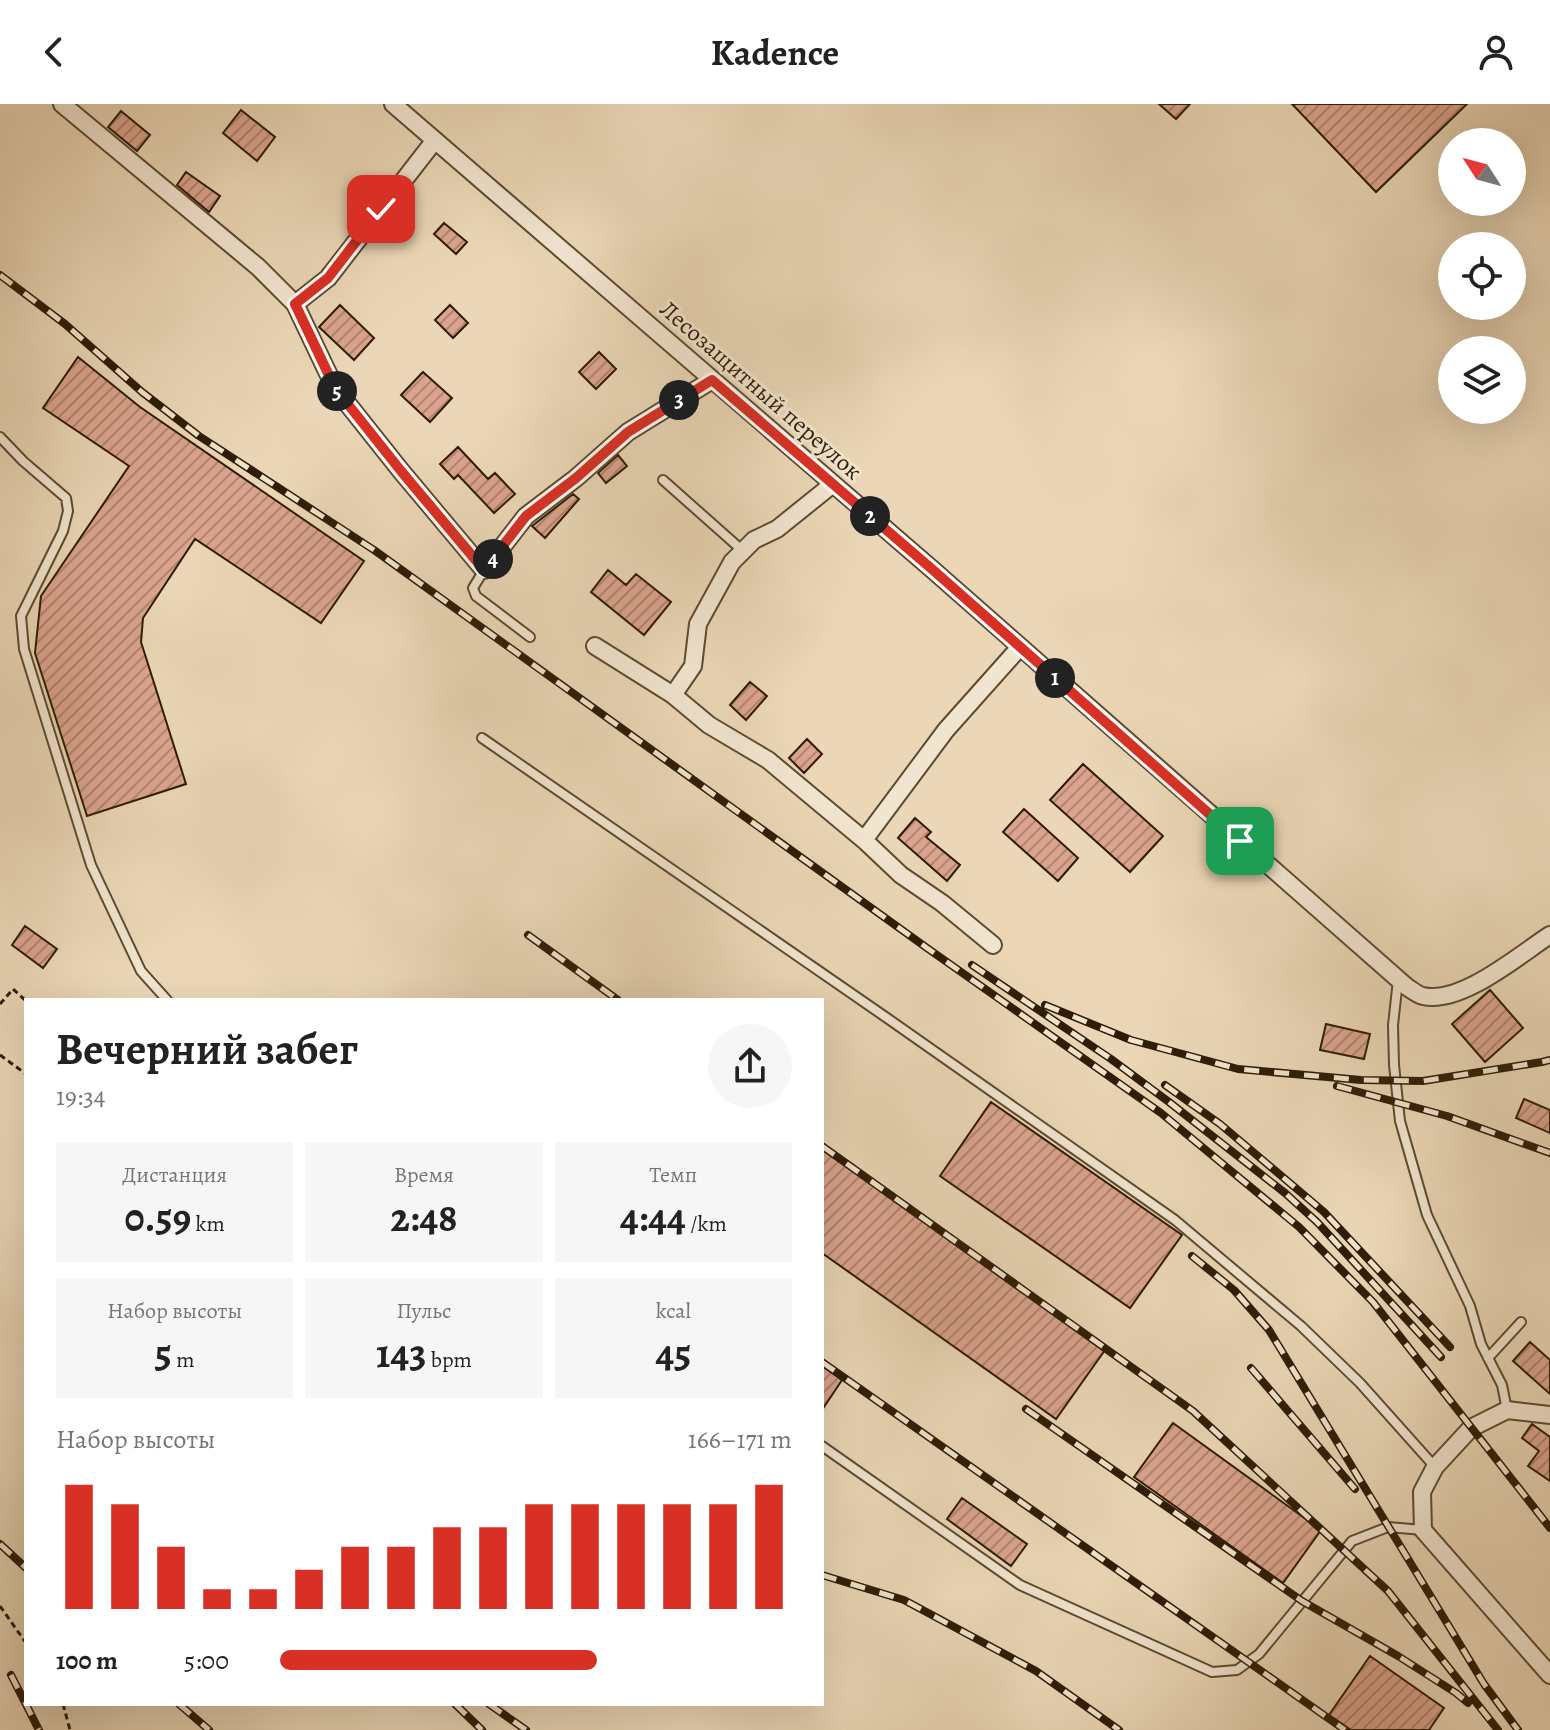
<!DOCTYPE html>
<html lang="ru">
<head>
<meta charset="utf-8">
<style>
  :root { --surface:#fff; --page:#f6f6f6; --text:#222; --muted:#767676; --accent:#d93025 }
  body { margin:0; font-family:Alegreya,serif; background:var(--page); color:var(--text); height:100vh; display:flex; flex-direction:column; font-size:30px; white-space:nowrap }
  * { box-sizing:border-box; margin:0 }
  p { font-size:26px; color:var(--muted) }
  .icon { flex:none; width:44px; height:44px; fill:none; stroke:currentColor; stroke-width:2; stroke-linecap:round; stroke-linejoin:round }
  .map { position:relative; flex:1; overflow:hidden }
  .details { position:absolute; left:24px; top:894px; width:800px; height:708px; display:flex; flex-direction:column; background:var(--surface); border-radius:0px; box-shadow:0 8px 32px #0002 }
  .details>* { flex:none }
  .needle { width:52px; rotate:306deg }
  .buttons { position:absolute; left:1438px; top:24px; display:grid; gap:16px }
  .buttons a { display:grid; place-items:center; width:88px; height:88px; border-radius:50%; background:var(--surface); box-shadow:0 8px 32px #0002; font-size:40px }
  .pin { position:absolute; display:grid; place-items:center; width:68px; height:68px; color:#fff; margin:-34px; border-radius:16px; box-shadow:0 4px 12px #0006 }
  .km { position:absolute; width:40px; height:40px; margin:-20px; border-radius:50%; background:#222; color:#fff; font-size:22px; line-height:40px; text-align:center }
  .round { display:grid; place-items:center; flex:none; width:84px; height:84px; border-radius:42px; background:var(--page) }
  .headline { display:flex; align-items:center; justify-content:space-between; height:136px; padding:0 32px }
  h1 { font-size:44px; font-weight:700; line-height:60px }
  .stats { display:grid; grid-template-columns:repeat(3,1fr); gap:12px; height:136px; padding:8px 32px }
  .stats div { display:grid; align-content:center; border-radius:0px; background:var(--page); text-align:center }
  .stats b { font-size:40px; font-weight:700 }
  .stats small { font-size:22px; font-weight:400 }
  .stats p { font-size:22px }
  .chart { height:224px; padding:16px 32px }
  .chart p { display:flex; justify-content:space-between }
  .chart svg { width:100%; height:144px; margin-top:8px; stroke:var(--accent); stroke-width:6 }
  ul { padding:0 32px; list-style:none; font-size:26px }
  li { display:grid; grid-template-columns:128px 96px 1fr; align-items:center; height:60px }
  li i { height:20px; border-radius:10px; background:var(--accent) }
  header { display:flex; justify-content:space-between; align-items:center; height:104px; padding:0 32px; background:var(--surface); font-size:36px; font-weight:700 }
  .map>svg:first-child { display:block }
  .building { fill:url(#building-hatch); stroke:#2d1c03; stroke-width:2 }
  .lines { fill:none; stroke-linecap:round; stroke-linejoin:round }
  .lane-casing { stroke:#5c4b30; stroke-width:12 }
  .street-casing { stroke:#5c4b30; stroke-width:20 }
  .path { stroke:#2d1c03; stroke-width:3; stroke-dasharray:6 4; stroke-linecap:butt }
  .lane { stroke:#f2e5d0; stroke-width:8 }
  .street { stroke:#f2e5d0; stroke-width:16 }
  .rail-casing { stroke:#2d1c03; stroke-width:8 }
  .rail { stroke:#f2e5d0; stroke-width:5; stroke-dasharray:15; stroke-linecap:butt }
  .route-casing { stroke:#fff; stroke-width:16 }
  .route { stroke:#d93025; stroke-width:10 }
  .labels { text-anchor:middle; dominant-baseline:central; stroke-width:6; stroke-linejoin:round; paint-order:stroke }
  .street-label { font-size:24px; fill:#2d1c03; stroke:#f2e5d0 }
</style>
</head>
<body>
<header><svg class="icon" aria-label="back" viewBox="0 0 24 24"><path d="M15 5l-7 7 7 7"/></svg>Kadence<svg class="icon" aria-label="person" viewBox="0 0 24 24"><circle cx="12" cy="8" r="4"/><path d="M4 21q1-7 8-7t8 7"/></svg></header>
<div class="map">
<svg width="1550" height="1626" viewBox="0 0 1550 1626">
  <defs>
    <pattern id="building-hatch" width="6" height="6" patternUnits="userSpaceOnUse" patternTransform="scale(2)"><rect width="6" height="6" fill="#dba48e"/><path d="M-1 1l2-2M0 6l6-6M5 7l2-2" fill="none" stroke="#b28572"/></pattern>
  </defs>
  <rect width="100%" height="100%" fill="#ebd7b7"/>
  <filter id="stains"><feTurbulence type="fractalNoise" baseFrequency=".0025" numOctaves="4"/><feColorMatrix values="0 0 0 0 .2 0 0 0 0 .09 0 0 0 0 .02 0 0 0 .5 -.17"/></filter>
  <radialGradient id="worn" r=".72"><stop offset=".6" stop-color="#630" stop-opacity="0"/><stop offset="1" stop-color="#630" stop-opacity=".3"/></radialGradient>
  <!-- building -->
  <path class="building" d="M1159,0H1190L1176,15Z
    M1292,0H1467L1376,88Z
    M241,6L275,33L257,57L223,29Z
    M121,7L150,31L137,47L108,23Z
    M186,68L220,92L209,108L177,81Z
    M444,119L467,138L456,150L434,130Z
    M340,201L374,234L354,256L319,223Z
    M450,201L468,219L453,234L435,216Z
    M599,248L616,265L596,285L579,268Z
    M78,253L140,303L364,457L321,519L195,435L143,514L141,538L186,680L87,712L35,549L41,492L129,362L43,304Z
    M423,268L452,294L430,318L401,291Z
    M458,343L488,375L495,369L515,390L494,409L458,371L454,375L440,360Z
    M618,351L627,362L606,379L598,369Z
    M573,390L579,395L545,434L532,422Z
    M608,466L626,481L636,470L671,498L644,531L591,488Z
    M750,578L767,592L746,616L730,601Z
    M807,635L822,650L804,669L789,654Z
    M1083,660L1163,732L1130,768L1050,696Z
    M1024,705L1078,754L1058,777L1003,728Z
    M915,714L931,728L926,733L960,761L947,777L898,734Z
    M25,822L57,845L43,864L12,841Z
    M1490,886L1523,924L1485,958L1452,920Z
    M1326,920L1370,930L1364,955L1320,946Z
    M1524,995L1550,1006V1029L1516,1014Z
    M991,998L1182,1131L1130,1204L940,1072Z
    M822,1045L1105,1246L1056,1315L822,1149Z
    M1530,1238L1550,1256V1290L1513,1257Z
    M822,1262L842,1276L822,1306Z
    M1173,1319L1321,1426L1283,1479L1134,1373Z
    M1532,1320L1550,1333V1377L1528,1362L1539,1347L1522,1334Z
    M962,1394L1027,1440L1011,1462L947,1415Z
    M1370,1552L1444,1604L1429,1626H1351L1329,1611Z"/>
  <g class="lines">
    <!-- lane casing -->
    <g class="lane-casing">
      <path id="lane" d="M0,333L23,357L66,394L68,407L63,427L21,512L24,545L91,761L141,867L167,896
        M663,376L743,447
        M484,466L473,484L476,492L530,533
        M482,634L887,914L1175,1116L1301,1222L1360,1279L1435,1363
        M1398,876L1393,921L1394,961L1400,1017L1427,1111L1470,1202L1481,1240L1502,1281L1507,1306
        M1488,1254L1521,1218
        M822,1342L1020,1481L1212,1568L1237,1566L1259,1550L1352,1437L1388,1423L1423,1426"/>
    </g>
    <!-- street casing -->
    <g class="street-casing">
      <path id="street" d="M62,0L258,163L295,200L335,284L401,367L484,466L526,412L576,374L628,328L712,276
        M393,0L933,466L1407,883C1412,886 1418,891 1423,892C1461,901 1519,851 1550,831
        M295,200L328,174L435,36
        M595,542L673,591L709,621L768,656L864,736L901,771L942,799L993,841
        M673,591L693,562L698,520L732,458L754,436L777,425L833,380
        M864,736L946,626L1020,543
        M1550,1311L1507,1306L1471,1324L1435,1363L1422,1388L1423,1426L1550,1571"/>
    </g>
    <!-- path -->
    <path class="path" d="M0,900L13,885L26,897
      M0,951L26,970
      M0,1502L26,1539
      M63,1600L70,1626"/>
    <!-- lane -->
    <use href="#lane" class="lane"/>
    <!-- street -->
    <use href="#street" class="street"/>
    <!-- rail casing -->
    <g class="rail-casing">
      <path id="rail" d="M0,171L65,220L142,288L199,332L374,446L927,844L1161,1009L1299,1123L1373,1198L1550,1424
        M528,831L618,896
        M972,861L1111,955L1169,998L1285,1089L1317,1118L1441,1253
        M1045,901L1131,936L1238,965L1361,976L1423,977L1542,958L1550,956
        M1165,981L1220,1020L1324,1108L1450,1243
        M1337,982L1447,1012L1550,1049
        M822,1042L1193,1307L1388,1487L1498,1626
        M1192,1152L1234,1186L1269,1226L1484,1580L1518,1626
        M822,1258L1345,1626
        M1251,1264L1355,1385
        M1026,1305L1302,1497L1398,1552L1456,1589L1468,1599
        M0,1440L26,1464
        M822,1471L904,1496L1036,1567L1119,1626
        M11,1571L39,1626
        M179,1600L209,1626
        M455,1600L482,1626
        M489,1600L526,1626"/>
    </g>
    <!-- rail -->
    <use href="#rail" class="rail"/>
  </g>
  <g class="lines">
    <!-- route casing -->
    <g class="route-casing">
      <path id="route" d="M381,105L328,174L295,200L335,284L401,367L484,466L526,412L576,374L628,328L712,276L933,466L1240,737"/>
    </g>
    <!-- route -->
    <use href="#route" class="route"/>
  </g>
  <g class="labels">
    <!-- street labels -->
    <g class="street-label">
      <text transform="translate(761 286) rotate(41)">Лесозащитный переулок</text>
    </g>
  </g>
  <rect width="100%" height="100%" filter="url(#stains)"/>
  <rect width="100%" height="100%" fill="url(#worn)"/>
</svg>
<div class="buttons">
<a><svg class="needle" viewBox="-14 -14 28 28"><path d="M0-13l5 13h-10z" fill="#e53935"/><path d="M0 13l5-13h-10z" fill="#767676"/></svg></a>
<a><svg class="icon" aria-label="locate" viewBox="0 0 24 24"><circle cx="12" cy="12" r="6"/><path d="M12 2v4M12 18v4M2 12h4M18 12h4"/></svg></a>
<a><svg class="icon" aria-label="layers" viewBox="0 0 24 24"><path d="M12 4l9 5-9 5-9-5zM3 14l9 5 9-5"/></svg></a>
</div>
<div class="pin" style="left:1240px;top:737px;background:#1e9e55"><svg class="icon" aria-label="arrive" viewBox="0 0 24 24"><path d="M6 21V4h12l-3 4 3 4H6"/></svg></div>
<div class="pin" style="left:381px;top:105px;background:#d93025"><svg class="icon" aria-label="check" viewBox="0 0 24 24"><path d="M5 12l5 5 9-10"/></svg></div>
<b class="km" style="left:1055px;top:574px">1</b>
<b class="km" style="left:870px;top:412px">2</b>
<b class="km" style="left:679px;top:296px">3</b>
<b class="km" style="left:493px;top:455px">4</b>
<b class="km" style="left:337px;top:287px">5</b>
<section class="details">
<div class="headline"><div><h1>Вечерний забег</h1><p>19:34</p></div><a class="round"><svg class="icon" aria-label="share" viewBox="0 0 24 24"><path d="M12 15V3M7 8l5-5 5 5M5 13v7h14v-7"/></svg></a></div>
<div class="stats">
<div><p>Дистанция</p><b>0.59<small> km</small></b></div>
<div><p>Время</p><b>2:48</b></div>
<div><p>Темп</p><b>4:44<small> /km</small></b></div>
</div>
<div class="stats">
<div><p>Набор высоты</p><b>5<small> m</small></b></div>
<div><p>Пульс</p><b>143<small> bpm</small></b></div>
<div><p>kcal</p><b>45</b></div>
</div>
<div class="chart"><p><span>Набор высоты</span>166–171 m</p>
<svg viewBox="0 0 160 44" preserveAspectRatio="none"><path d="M5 44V6M15 44V12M25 44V25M35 44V38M45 44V38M55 44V32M65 44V25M75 44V25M85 44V19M95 44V19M105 44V12M115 44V12M125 44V12M135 44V12M145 44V12M155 44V6"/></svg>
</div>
<ul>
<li><b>100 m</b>5:00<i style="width:62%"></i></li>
</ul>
</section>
</div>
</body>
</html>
